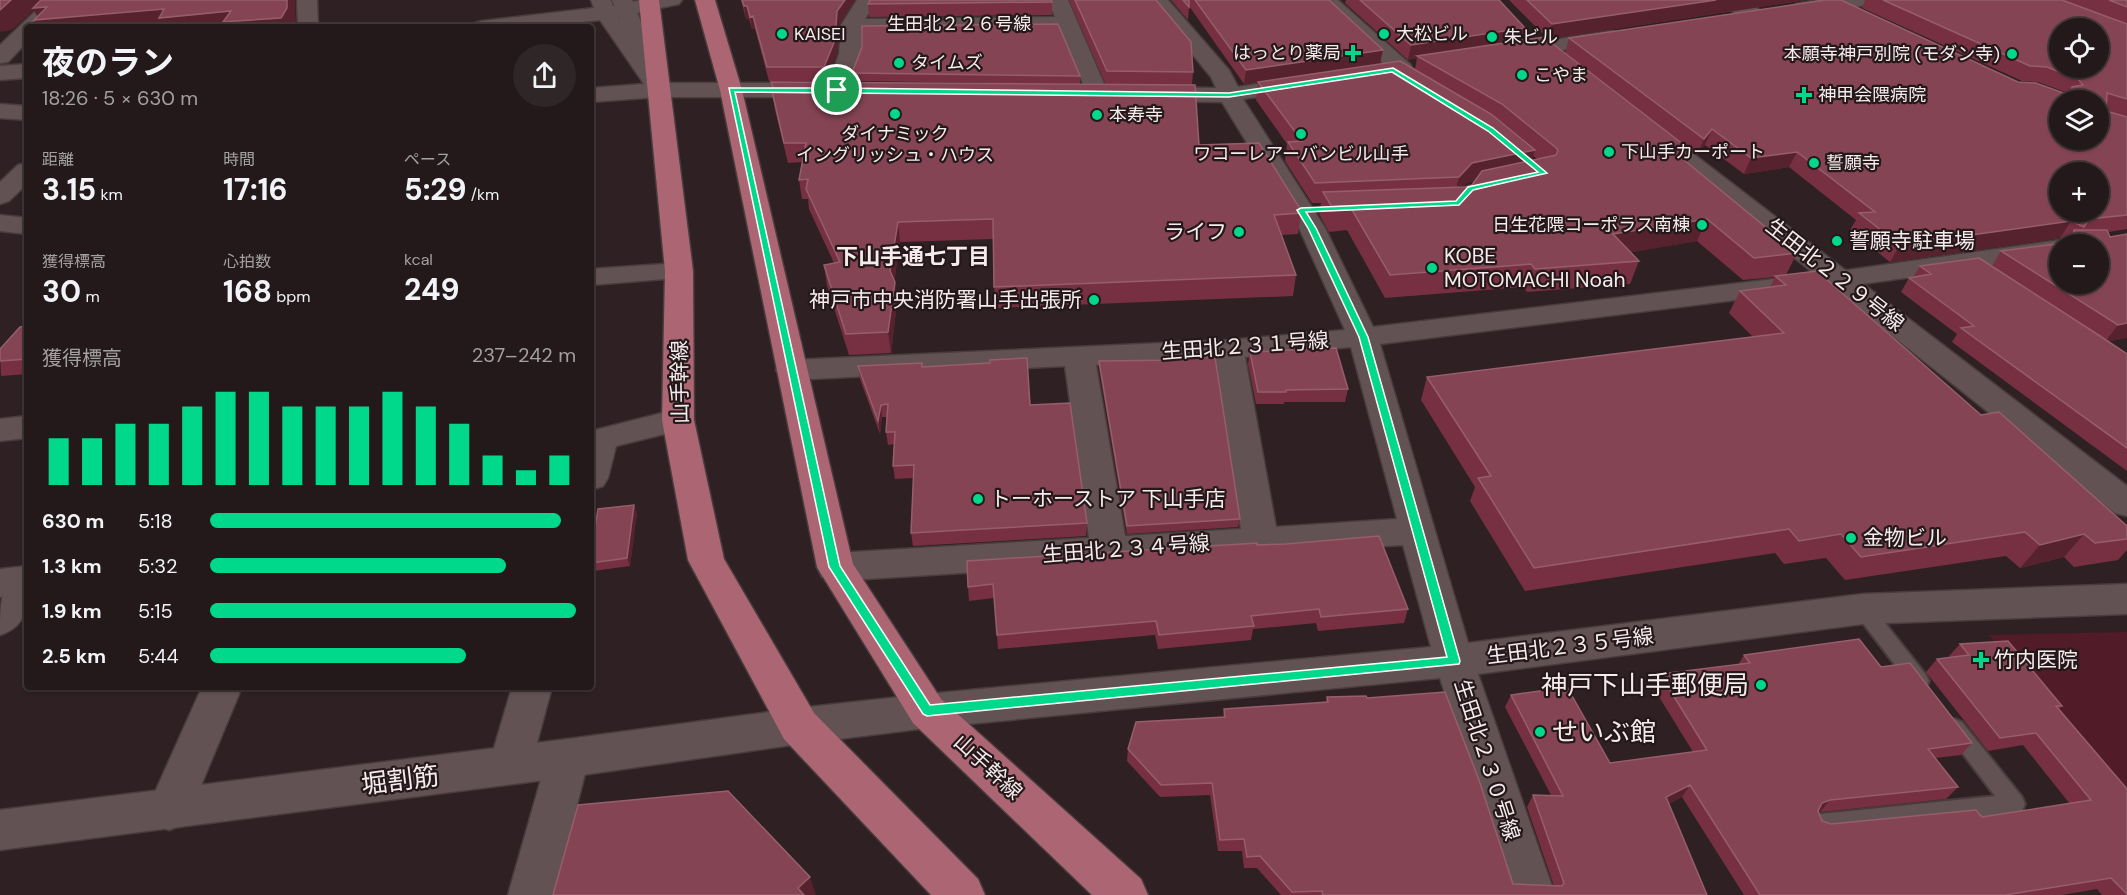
<!DOCTYPE html>
<html lang="ja">
<head>
<meta charset="utf-8">
<style>
  :root { --surface:#23191a; --page:#2f2627; --text:#f1f3f6; --muted:#a3a0a2; --line:#403839; --accent:#00d98c }
  body { margin:0; font-family:"DM Sans","Noto Sans JP",sans-serif; background:var(--page); color:var(--text); height:100vh; display:flex; flex-direction:column; font-size:22px; white-space:nowrap }
  * { box-sizing:border-box; margin:0 }
  p { font-size:20px; color:var(--muted) }
  .icon { flex:none; width:33px; height:33px; fill:none; stroke:currentColor; stroke-width:2; stroke-linecap:round; stroke-linejoin:round }
  .map { position:relative; flex:1; overflow:hidden }
  .panel { position:absolute; left:24px; top:24px; width:570px; height:666px; display:flex; flex-direction:column; background:var(--surface); border-radius:6px; box-shadow:0 2px 4px #0004,0 0 0 2px var(--line) }
  .panel>* { flex:none }
  .tools { position:absolute; left:2049px; top:18px; display:grid; gap:12px }
  .tools a { display:grid; place-items:center; width:60px; height:60px; border-radius:50%; background:var(--surface); box-shadow:0 2px 4px #0004,0 0 0 2px var(--line); font-size:30px }
  .pin { position:absolute; display:grid; place-items:center; width:51px; height:51px; color:#fff; margin:-26px; border:3px solid #fff; border-radius:50%; box-shadow:0 2px 6px #0007 }
  .round { display:grid; place-items:center; flex:none; width:63px; height:63px; border-radius:32px; background:var(--page) }
  .headline { display:flex; align-items:center; justify-content:space-between; height:102px; padding:0 18px }
  h1 { font-size:33px; font-weight:700; line-height:45px }
  .stats { display:grid; grid-template-columns:repeat(3,1fr); gap:9px; height:102px; padding:6px 18px }
  .stats div { display:grid; align-content:center }
  .stats b { font-size:30px; font-weight:700 }
  .stats small { font-size:16px; font-weight:400 }
  .stats p { font-size:16px }
  .chart { height:168px; padding:12px 18px }
  .chart p { display:flex; justify-content:space-between }
  .chart svg { width:100%; height:108px; margin-top:6px; stroke:var(--accent); stroke-width:6 }
  ul { padding:0 18px; list-style:none; font-size:20px }
  li { display:grid; grid-template-columns:96px 72px 1fr; align-items:center; height:45px }
  li i { height:15px; border-radius:8px; background:var(--accent) }
  .map>svg:first-child { display:block }
  .green { fill:#511b28 }
  .lines { fill:none; stroke-linecap:round; stroke-linejoin:round }
  .service-casing { stroke:#483c3d; stroke-width:4 }
  .minor-casing { stroke:#483c3d; stroke-width:3 }
  .tertiary-casing { stroke:#483c3d; stroke-width:3 }
  .primary-casing { stroke:#483c3d; stroke-width:3 }
  .service { fill:#635254; fill-rule:evenodd }
  .minor { fill:#635254; fill-rule:evenodd }
  .tertiary { fill:#635254; fill-rule:evenodd }
  .primary { fill:#ac6573; fill-rule:evenodd }
  .wall { fill:#773042; fill-rule:evenodd }
  .shaded-wall { fill:#55222e }
  .building { fill:#854454; stroke:#965e6c; stroke-width:1.5; fill-rule:evenodd }
  .route { fill:#00d98c; stroke:#fff; stroke-width:1.5; fill-rule:evenodd }
  .poi-dot { fill:#00d98c; stroke:#25181a; stroke-width:2 }
  .labels { text-anchor:middle; dominant-baseline:central; stroke-width:4.5; stroke-linejoin:round; paint-order:stroke }
  .far-street-label { font-size:18px; fill:#f5ebec; stroke:#25181a }
  .far-poi-label { font-size:18px; fill:#f5ebec; stroke:#25181a; text-anchor:start }
  .poi-label { font-size:21px; fill:#f5ebec; stroke:#25181a; text-anchor:start }
  .street-label { font-size:21px; fill:#f5ebec; stroke:#25181a }
  .neighbourhood-label { font-size:22px; font-weight:bold; fill:#f5ebec; stroke:#25181a }
  .near-poi-label { font-size:26px; fill:#f5ebec; stroke:#25181a; text-anchor:end }
  .near-street-label { font-size:26px; fill:#f5ebec; stroke:#25181a }
</style>
</head>
<body>
<div class="map">
<svg width="2127" height="895" viewBox="0 0 2127 895">
  <rect width="100%" height="100%" fill="#2f2123"/>
  <!-- green -->
  <path class="green" d="M2127,632V803L2116,792L1989,635Z"/>
  <g class="lines">
    <!-- service casing -->
    <g class="service-casing">
      <path id="service" d="M1863,602L1870,604L1926,675L1929,681L1926,687L1919,689L1912,687L1856,614L1854,609L1856,604Z
        M1955,719L1962,722L2022,797L2025,804L2022,811L2014,814L1821,834L1813,831L1810,824L1813,817L1821,814L1995,796L1948,734L1945,728L1948,722Z"/>
    </g>
    <!-- minor casing -->
    <g class="minor-casing">
      <path id="minor" d="M47,0H68L42,27H27V42L8,62L0,63V45Z
        M297,0H317L318,27H298Z
        M591,0H611L613,6L642,0H682L679,4L618,17L665,83H819L827,86L839,54L841,25L857,0H877L865,19L1055,17L1048,0H1068L1108,93L1105,98L1097,100L1089,98L1060,29L861,31V54L845,95L837,97L828,93L819,97H658L591,102V88L644,84L600,20L536,27H472L475,23L482,21L594,8Z
        M1148,0H1168L1229,70L1238,87L1301,77L1309,79L1312,84L1309,89L1301,91L1243,99L1325,228L1373,327L1841,271L2060,240L2071,244H2060V256L1841,287L1380,344L1468,643L1863,594L2127,584V614L1863,624L1478,674L1555,895H1509L1440,678L927,728L799,744L784,739L778,726L784,713L799,708L927,694L1431,647L1403,545L835,581L822,577L817,567L822,557L835,553L1089,538L1065,366L791,380L780,377L776,370L780,363L791,360L1229,340L1345,330L1299,228L1222,102L1152,101L1144,99L1141,94L1144,89L1152,87L1216,88L1211,77ZM1351,347L1397,519L1276,527L1245,357ZM1216,359L1241,529L1125,536L1096,365Z
        M1317,0H1338L1410,64L1413,69L1410,74L1402,75L1394,74Z
        M1716,0C1734,0 1754,0 1765,16L1762,20H1748L1719,4Z
        M1818,0H1870L1867,4L1860,6L1803,14L1796,12L1793,8L1796,4Z
        M1612,31L1619,33L1622,37L1619,41L1512,58L1505,56L1501,52L1505,48L1512,46Z
        M27,64V78L0,80V66Z
        M0,104L27,106V120L0,118Z
        M27,163V184L9,201L0,204V182L18,165Z
        M0,215L27,218V234L0,231Z
        M679,263L689,265L693,271L689,277L591,285V269Z
        M678,409L689,412L694,420L689,428L616,446L608,478L603,486L591,490V431Z
        M27,416V438L0,441V419Z
        M27,566V594L0,597V569Z
        M202,687H242L185,824L169,830L153,824L147,810Z
        M512,687H552L531,765L525,778L510,784L495,778L489,765Z
        M568,739L583,745L589,758L554,895H508L547,758L553,745Z"/>
    </g>
    <!-- tertiary casing -->
    <g class="tertiary-casing">
      <path id="tertiary" d="M612,0H632L669,90L666,95L658,97L650,95L647,90Z
        M1653,127L1661,129L2127,486V516L2115,513L1645,139L1641,134L1645,129Z
        M27,565C27,594 34,624 0,635C0,606 0,576 27,565Z
        M799,708L814,713L820,726L814,739L799,744L568,777L0,850V810L568,739Z"/>
    </g>
    <!-- primary casing -->
    <g class="primary-casing">
      <path id="primary" d="M639,0H659L693,271L694,420L724,559L814,713L978,879L985,895H931L784,739L688,560L662,420L665,271Z
        M695,0H715L742,90L853,564L941,699L1141,879L1148,895H1092L913,723L817,567L720,90Z"/>
    </g>
    <!-- service -->
    <use href="#service" class="service"/>
    <!-- minor -->
    <use href="#minor" class="minor"/>
    <!-- tertiary -->
    <use href="#tertiary" class="tertiary"/>
    <!-- primary -->
    <use href="#primary" class="primary"/>
  </g>
  <!-- wall -->
  <path class="wall" d="M741,0H855L839,24L837,54L826,81H769L755,29H752L749,19H746Z
    M1069,0H1156L1193,72L1192,85L1199,145L1301,213L1298,234L1281,235L1296,275L1293,296L995,308L993,239L900,242L894,282L897,303L891,353L849,355L827,286L824,265L834,263L809,209L808,199H802L799,180L802,162L788,163L775,110L772,91L773,90L771,82L1106,85Z
    M1171,0H1329L1383,50L1380,63L1244,84L1189,6L1188,20Z
    M1346,0H1499L1522,40L1692,151L1687,163L1797,253L1786,275L1981,415L2127,526V550L2118,560L2074,567L2064,557L2020,568L2006,556L1845,580L1826,558L1784,564L1775,553L1525,591L1470,501L1475,487L1421,400L1427,377L1753,337L1729,313L1740,291L1770,287L1775,277L1743,280L1697,241L1631,252L1639,261L1630,284L1527,292L1523,287L1385,298L1347,230L1329,232L1319,214L1321,203H1312L1285,161L1287,144L1256,100L1258,82L1415,69L1417,58L1408,60L1345,3ZM1533,156L1538,159L1532,161ZM1475,181L1472,185L1463,187L1467,183Z
    M1509,0H1806L1548,39Z
    M1865,0H2062L2113,19L2063,0H2127V229L2108,232L2127,338L2108,341L2127,354V471L1952,342L1957,334L1901,292L1909,278L1913,277L1920,266H1992L2001,251L2065,243L2066,240L2060,238L1890,262L1850,230L1856,220L1789,167L1744,174L1705,145L1697,155L1565,53L1569,38L2018,82L2067,94L2068,93L2038,82L2022,81L1862,8Z
    M1052,2V15L869,17L868,4Z
    M852,73L1080,76V84L853,81Z
    M27,326V374L1,376L0,349Z
    M1250,352L1348,389L1345,402H1284V404H1256L1248,364Z
    M1182,357L1240,519L1238,527L1127,534L1099,368V361L1182,360Z
    M858,366L922,367L1030,405L1087,523L1086,536L913,546L911,533L913,478L895,479L893,466L894,444L888,445L886,432L887,417H882L880,434L860,379Z
    M637,512L630,566L593,571L591,566V554Z
    M1257,545L1408,609L1404,623L1318,631L1316,623L1253,629L1251,640L1158,649L1155,635L998,649L994,598L969,601L968,587Z
    M1960,644L2062,706L2059,709L2127,789V895H2102L2097,889L2062,895H1744L1682,797L1668,804L1707,895H1281L1257,868H1244L1242,851H1218L1210,795L1160,797L1127,761L1128,749L1223,718L1224,709L1325,703L1327,697L1367,698L1513,884L1554,886L1527,807L1533,795H1551L1505,707L1511,695L1610,763L1693,752L1653,687L1660,674L1738,665L1744,655L1881,667L1972,743L1961,755L1935,758L1958,787L1946,799L1820,812L1818,813L1822,821L1831,824L1982,817L2070,804L2023,745L1988,751L1926,672L1937,659L1950,657L1949,656Z"/>
  <!-- shaded-wall -->
  <path class="shaded-wall" d="M11,0H44L47,7L231,11L287,0H295L296,27H38L34,20H39L34,10L12,30L0,32V10Z
    M845,0H855L839,24L837,54L826,81L824,67L837,11Z
    M1716,0H1806L1548,39L1552,24Z
    M744,6H747L749,19H746Z
    M753,16L755,29H752L750,17Z
    M1525,28L1521,42L1417,56V58L1408,60L1411,45Z
    M1383,50L1380,63L1244,84L1246,70Z
    M1712,129L1705,145L1697,155L1704,139Z
    M1535,150L1529,170L1467,183L1454,197L1459,177L1472,163Z
    M1692,151L1683,172L1684,160Z
    M1797,152L1789,167L1744,174L1751,158Z
    M1707,219L1697,241L1605,257L1613,234Z
    M2071,221L2060,238L1890,262L1900,245Z
    M898,222L900,242L893,292L890,271Z
    M895,282L897,303L891,353L888,332Z
    M2127,323V338L2105,342L2118,325Z
    M881,405L882,417L880,434L878,421Z
    M634,505L637,512L630,566L627,558Z
    M2084,534L2064,557L2020,568L2040,545Z
    M1690,785L1682,797L1658,809L1666,797Z
    M1830,800L1820,812L1812,815L1822,803Z
    M810,877L816,895H801L798,888Z"/>
  <!-- building -->
  <path class="building" d="M0,0H11L0,10Z
    M41,0H287V8L281,18L223,22L231,11L159,18L164,9L34,20L47,7L33,8Z
    M742,0H845L837,11L835,40L824,67H767L753,16L750,17L747,6H744Z
    M870,0H1051L1052,2L868,4Z
    M1075,0H1156L1191,42L1193,72L1107,71Z
    M1183,0H1189V7Z
    M1195,0H1329L1383,50L1246,70Z
    M1360,0H1499L1525,28L1411,45Z
    M1527,0H1716L1552,24Z
    M1825,0H1841L2018,82L2036,83L2069,95L2072,93V87L2083,85L2078,79L2047,67L2030,66L1883,0H2062L2127,24V99L2107,93L2106,111L2127,117V215L2089,219L2084,227L2071,221L1900,245L1859,213L1875,212L1797,152L1751,158L1712,129L1704,139L1569,38ZM2060,28H2098V68H2060ZM2060,100H2098V140H2060ZM2060,172H2098V212H2060Z
    M2109,0H2127V7Z
    M1058,24L1080,76L852,73L862,47V26Z
    M1544,37L1692,151L1684,160L1797,253L1754,258L1707,219L1613,234L1639,261L1535,269L1531,264L1390,275L1351,208L1333,209L1323,192L1465,187L1472,185L1482,171L1556,155L1558,150L1555,147L1502,104L1417,56Z
    M1400,61L1491,114L1535,150L1472,163L1459,177L1315,183L1288,142L1302,141L1258,82Z
    M771,82L1195,85L1199,145L1259,143L1299,207L1301,213L1274,215L1296,275L994,287L993,219L898,222L890,271L895,282L888,332L846,334L824,265L840,262L806,189L808,179L799,180L806,143H784L772,91L774,90Z
    M2074,230H2107L2110,237L2127,234V323L2118,325L2001,251L2072,242ZM2060,244H2098V284H2060Z
    M1979,258L2097,334L2127,354V448L1961,328L1974,326L1909,278L1931,274L1920,266Z
    M1817,271L1981,415L1999,412L2127,526V539L2095,543L2084,534L2040,545L2025,532L1861,557L1841,534L1799,541L1789,529L1534,568L1478,478L1491,476L1427,377L1784,333L1740,291L1786,285L1775,276Z
    M27,326V359L0,361V349L20,327Z
    M1336,348L1348,389L1286,390V392H1258L1250,352Z
    M1182,357H1215L1240,519L1127,526L1099,361L1183,360Z
    M1027,358L1030,405L1070,403L1087,523L911,533L914,465L893,466L895,432H886L888,404L881,405L878,421L858,366L922,363V367L990,363V360Z
    M634,505L627,558L591,563V554L598,509Z
    M1379,536L1408,609L1321,617L1319,609L1251,616L1254,626L1159,635L1156,621L997,635L993,584L968,587L967,561L1257,543V545L1286,544Z
    M1859,639L1881,667L1910,663L1972,743L1928,749L1958,787L1830,800L1822,803L1818,811L1822,821L1831,824L1976,810L1982,817L2091,800L2036,733L2000,738L1937,659L1969,655L1960,644L2008,641L2062,706H2056L2127,789V894L2111,878L2005,895H1760L1690,785L1666,797L1707,895H1323L1322,891L1292,892L1260,856L1247,857L1244,839L1220,840L1212,783L1161,785L1128,749L1136,722L1225,717L1224,709L1328,702L1327,697L1366,696L1367,698L1445,692L1479,780L1513,884L1562,886L1564,883L1533,795L1563,796L1511,695L1567,687L1610,763L1707,750L1660,674L1750,663L1744,655Z
    M728,791L810,877L798,888L804,895H553L578,805Z"/>
  <!-- route -->
  <path class="route" d="M1393,68L1493,128L1547,173L1473,190L1459,205L1306,212L1316,228L1368,337L1460,661L1459,664L927,716L923,714L829,567L729,88H837L1229,93ZM1392,72L1488,131L1538,172L1468,187L1456,201L1301,208L1297,210L1308,228L1359,337L1447,657L930,705L840,566L735,92L1229,97Z"/>
  <!-- markers -->
  <g class="poi-dot">
    <circle cx="782" cy="34" r="6"/>
    <circle cx="1384" cy="34" r="6"/>
    <circle cx="1492" cy="37" r="6"/>
    <path d="M1350 44h6v6h6v6h-6v6h-6v-6h-6v-6h6z"/>
    <circle cx="2012" cy="54" r="6"/>
    <circle cx="899" cy="63" r="6"/>
    <circle cx="1522" cy="75" r="6"/>
    <path d="M1801 86h6v6h6v6h-6v6h-6v-6h-6v-6h6z"/>
    <circle cx="895" cy="114" r="6"/>
    <circle cx="1097" cy="115" r="6"/>
    <circle cx="1301" cy="134" r="6"/>
    <circle cx="1609" cy="152" r="6"/>
    <circle cx="1814" cy="163" r="6"/>
    <circle cx="1702" cy="225" r="6"/>
    <circle cx="1239" cy="232" r="6"/>
    <circle cx="1837" cy="241" r="6"/>
    <circle cx="1432" cy="268" r="6"/>
    <circle cx="1094" cy="300" r="6"/>
    <circle cx="978" cy="499" r="6"/>
    <circle cx="1851" cy="538" r="6"/>
    <path d="M1978 651h6v6h6v6h-6v6h-6v-6h-6v-6h6z"/>
    <circle cx="1761" cy="685" r="6"/>
    <circle cx="1540" cy="732" r="6"/>
  </g>
  <g class="labels">
    <!-- far-street labels -->
    <g class="far-street-label">
      <text x="959" y="24">生田北２２６号線</text>
    </g>
    <!-- far-poi labels -->
    <g class="far-poi-label">
      <text x="794" y="34">KAISEI</text>
      <text x="1396" y="34">大松ビル</text>
      <text x="1504" y="37">朱ビル</text>
      <text x="1341" y="53" text-anchor="end">はっとり薬局</text>
      <text x="2000" y="54" text-anchor="end">本願寺神戸別院 (モダン寺)</text>
      <text x="911" y="63">タイムズ</text>
      <text x="1534" y="75">こやま</text>
      <text x="1818" y="95">神甲会隈病院</text>
      <text x="1109" y="115">本寿寺</text>
      <text x="895" y="134" text-anchor="middle">ダイナミック<tspan x="895" dy="21">イングリッシュ・ハウス</tspan></text>
      <text x="1621" y="152">下山手カーポート</text>
      <text x="1301" y="154" text-anchor="middle">ワコーレアーバンビル山手</text>
      <text x="1826" y="163">誓願寺</text>
      <text x="1690" y="225" text-anchor="end">日生花隈コーポラス南棟</text>
    </g>
    <!-- poi labels -->
    <g class="poi-label">
      <text x="1227" y="232" text-anchor="end">ライフ</text>
      <text x="1849" y="241">誓願寺駐車場</text>
      <text x="1444" y="256">KOBE<tspan x="1444" dy="24">MOTOMACHI Noah</tspan></text>
      <text x="1082" y="300" text-anchor="end">神戸市中央消防署山手出張所</text>
      <text x="990" y="499">トーホーストア 下山手店</text>
      <text x="1863" y="538">金物ビル</text>
      <text x="1994" y="660">竹内医院</text>
    </g>
    <!-- street labels -->
    <g class="street-label">
      <text transform="translate(1835 275) rotate(38)">生田北２２９号線</text>
      <text transform="translate(1245 346) rotate(-4)">生田北２３１号線</text>
      <text transform="translate(680 382) rotate(-91)">山手幹線</text>
      <text transform="translate(1126 549) rotate(-4)">生田北２３４号線</text>
      <text transform="translate(1570 646) rotate(-7)">生田北２３５号線</text>
      <text transform="translate(1487 760) rotate(72)">生田北２３０号線</text>
      <text transform="translate(988 767) rotate(43)">山手幹線</text>
    </g>
    <!-- neighbourhood labels -->
    <g class="neighbourhood-label">
      <text x="913" y="256">下山手通七丁目</text>
    </g>
    <!-- near-poi labels -->
    <g class="near-poi-label">
      <text x="1749" y="685">神戸下山手郵便局</text>
      <text x="1552" y="732" text-anchor="start">せいぶ館</text>
    </g>
    <!-- near-street labels -->
    <g class="near-street-label">
      <text transform="translate(400 780) rotate(-7)">堀割筋</text>
    </g>
  </g>
</svg>
<div class="tools">
<a><svg class="icon" aria-label="locate" viewBox="0 0 24 24"><circle cx="12" cy="12" r="6"/><path d="M12 2v4M12 18v4M2 12h4M18 12h4"/></svg></a>
<a><svg class="icon" aria-label="layers" viewBox="0 0 24 24"><path d="M12 4l9 5-9 5-9-5zM3 14l9 5 9-5"/></svg></a>
<a>+</a>
<a>−</a>
</div>
<div class="pin" style="left:837px;top:90px;background:#1e9e55"><svg class="icon" aria-label="arrive" viewBox="0 0 24 24"><path d="M6 21V4h12l-3 4 3 4H6"/></svg></div>
<section class="panel">
<div class="headline"><div><h1>夜のラン</h1><p>18:26 · 5 × 630 m</p></div><a class="round"><svg class="icon" aria-label="share" viewBox="0 0 24 24"><path d="M12 15V3M7 8l5-5 5 5M5 13v7h14v-7"/></svg></a></div>
<div class="stats">
<div><p>距離</p><b>3.15<small> km</small></b></div>
<div><p>時間</p><b>17:16</b></div>
<div><p>ペース</p><b>5:29<small> /km</small></b></div>
</div>
<div class="stats">
<div><p>獲得標高</p><b>30<small> m</small></b></div>
<div><p>心拍数</p><b>168<small> bpm</small></b></div>
<div><p>kcal</p><b>249</b></div>
</div>
<div class="chart"><p><span>獲得標高</span>237–242 m</p>
<svg viewBox="0 0 160 44" preserveAspectRatio="none"><path d="M5 44V25M15 44V25M25 44V19M35 44V19M45 44V12M55 44V6M65 44V6M75 44V12M85 44V12M95 44V12M105 44V6M115 44V12M125 44V19M135 44V32M145 44V38M155 44V32"/></svg>
</div>
<ul>
<li><b>630 m</b>5:18<i style="width:96%"></i></li>
<li><b>1.3 km</b>5:32<i style="width:81%"></i></li>
<li><b>1.9 km</b>5:15<i style="width:100%"></i></li>
<li><b>2.5 km</b>5:44<i style="width:70%"></i></li>
</ul>
</section>
</div>
</body>
</html>
